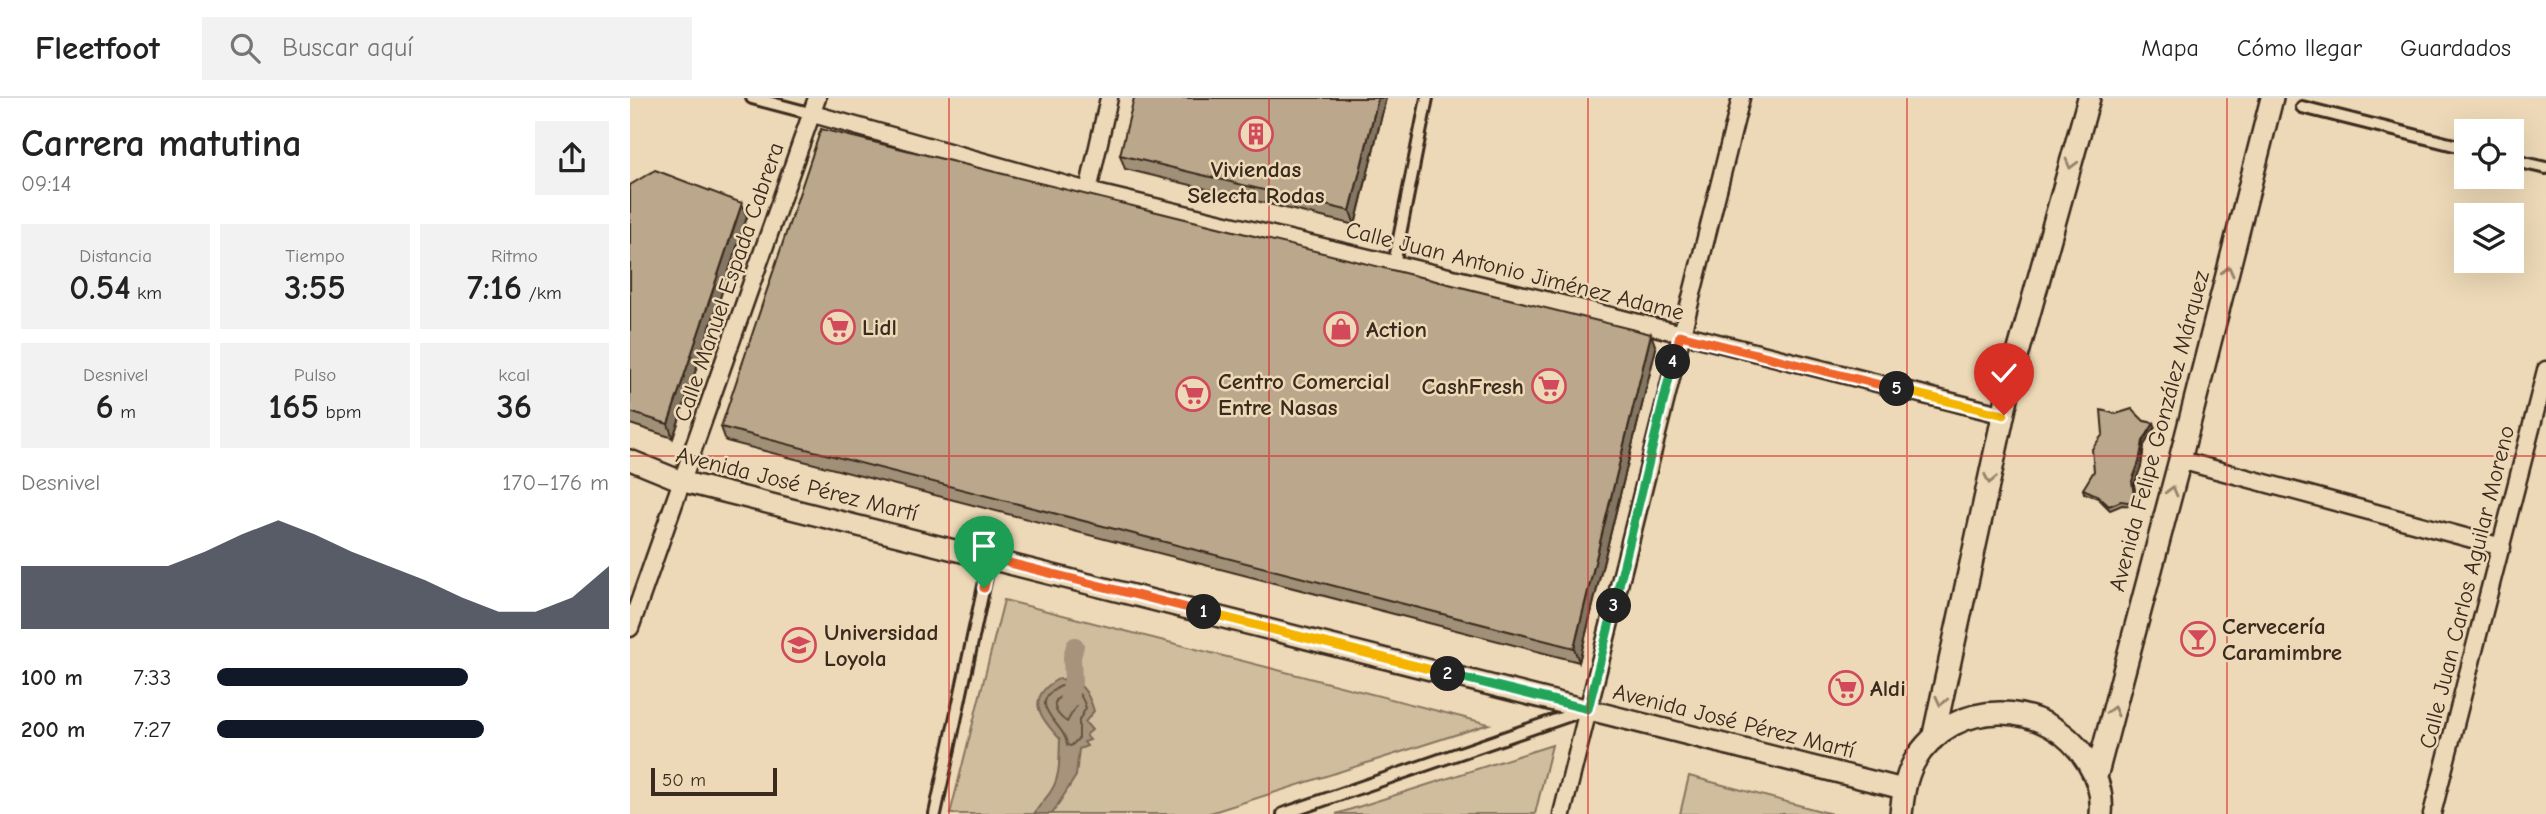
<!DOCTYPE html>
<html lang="es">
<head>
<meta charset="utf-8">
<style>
  :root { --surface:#fff; --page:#f2f2f2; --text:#222; --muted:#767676; --line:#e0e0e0; --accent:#111827 }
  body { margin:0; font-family:"Comic Neue",sans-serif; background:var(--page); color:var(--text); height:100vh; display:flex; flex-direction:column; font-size:26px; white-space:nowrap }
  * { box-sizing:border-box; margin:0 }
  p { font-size:23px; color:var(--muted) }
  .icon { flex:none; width:38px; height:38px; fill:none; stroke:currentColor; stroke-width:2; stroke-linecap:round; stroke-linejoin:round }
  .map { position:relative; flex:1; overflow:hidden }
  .panel { display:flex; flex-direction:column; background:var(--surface); width:630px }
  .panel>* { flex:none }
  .fabs { position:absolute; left:1824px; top:21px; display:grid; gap:14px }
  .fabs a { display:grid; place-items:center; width:70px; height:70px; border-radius:0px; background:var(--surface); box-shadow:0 7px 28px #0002; font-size:35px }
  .scale { position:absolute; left:21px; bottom:18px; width:126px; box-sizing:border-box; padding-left:7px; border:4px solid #3b2a1e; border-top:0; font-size:19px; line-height:24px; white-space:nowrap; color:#3b2a1e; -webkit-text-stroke:5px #edd9b7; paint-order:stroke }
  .pin { position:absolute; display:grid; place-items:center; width:60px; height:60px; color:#fff; margin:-72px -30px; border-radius:50% 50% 50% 0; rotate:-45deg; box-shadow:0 0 7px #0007 }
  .pin .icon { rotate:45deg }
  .km { position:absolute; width:35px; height:35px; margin:-18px; border-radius:50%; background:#222; color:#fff; font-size:19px; line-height:35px; text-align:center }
  .round { display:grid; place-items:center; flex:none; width:74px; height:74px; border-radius:0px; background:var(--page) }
  .summary { display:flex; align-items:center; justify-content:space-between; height:119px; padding:0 21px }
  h1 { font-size:38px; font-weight:700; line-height:52px }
  .stats { display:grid; grid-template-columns:repeat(3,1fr); gap:10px; height:119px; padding:7px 21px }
  .stats div { display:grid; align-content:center; border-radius:0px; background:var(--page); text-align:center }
  .stats b { font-size:35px; font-weight:700 }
  .stats small { font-size:19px; font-weight:400 }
  .stats p { font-size:19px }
  .chart { height:196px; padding:14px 21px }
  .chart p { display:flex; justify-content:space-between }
  .chart svg { width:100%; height:126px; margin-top:7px; fill:var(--accent); opacity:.7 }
  ul { padding:0 21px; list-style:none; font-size:23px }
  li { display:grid; grid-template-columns:112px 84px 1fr; align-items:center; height:52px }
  li i { height:18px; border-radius:9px; background:var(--accent) }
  header { display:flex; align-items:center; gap:42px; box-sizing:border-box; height:98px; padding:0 35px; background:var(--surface); border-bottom:2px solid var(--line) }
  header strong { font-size:33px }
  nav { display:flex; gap:38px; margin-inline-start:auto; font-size:24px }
  .search { width:490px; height:63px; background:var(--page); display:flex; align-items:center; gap:18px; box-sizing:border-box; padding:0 24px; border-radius:0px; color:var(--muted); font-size:26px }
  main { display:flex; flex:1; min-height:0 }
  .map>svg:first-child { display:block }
  .green { fill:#d0bd9e; stroke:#86745e; stroke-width:2 }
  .water { fill:#a7937b; stroke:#7c6956; stroke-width:2 }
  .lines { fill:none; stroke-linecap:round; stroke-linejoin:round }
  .shore { stroke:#665443; stroke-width:2 }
  .canal { stroke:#a7937b; stroke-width:18 }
  .pedestrian-casing { stroke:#3b2a1e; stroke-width:16 }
  .minor-casing { stroke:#3b2a1e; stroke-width:21 }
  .tertiary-casing { stroke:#3b2a1e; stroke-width:24 }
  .secondary-casing { stroke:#3b2a1e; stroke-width:26 }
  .pedestrian { stroke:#edd9b7; stroke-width:10 }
  .minor { stroke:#edd9b7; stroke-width:16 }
  .tertiary { stroke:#edd9b7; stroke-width:19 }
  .secondary { stroke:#edd9b7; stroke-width:21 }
  .wall { fill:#a19078; stroke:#3b2a1e; stroke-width:2 }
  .shaded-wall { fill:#837662; stroke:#3b2a1e; stroke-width:2 }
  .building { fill:#bba88c; stroke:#3b2a1e; stroke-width:2 }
  .oneway { stroke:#94826a }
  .split-1-casing { stroke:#fff; stroke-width:14 }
  .split-2-casing { stroke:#fff; stroke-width:14 }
  .split-3-casing { stroke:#fff; stroke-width:14 }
  .split-4-casing { stroke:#fff; stroke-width:14 }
  .split-5-casing { stroke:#fff; stroke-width:14 }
  .split-6-casing { stroke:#fff; stroke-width:14 }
  .split-1 { stroke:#f0652b; stroke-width:9 }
  .split-2 { stroke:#f5b400; stroke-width:9 }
  .split-3 { stroke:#22a559; stroke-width:9 }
  .split-4 { stroke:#22a559; stroke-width:9 }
  .split-5 { stroke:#f0652b; stroke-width:9 }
  .split-6 { stroke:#f5b400; stroke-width:9 }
  .grid { fill:none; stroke:#d62828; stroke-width:2; stroke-opacity:0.55 }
  .labels { text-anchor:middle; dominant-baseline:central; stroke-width:5; stroke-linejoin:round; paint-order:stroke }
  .poi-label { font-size:23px; font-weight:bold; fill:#3b2a1e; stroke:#edd9b7; text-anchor:start }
  .street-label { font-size:23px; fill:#3b2a1e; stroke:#edd9b7 }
</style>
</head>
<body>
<header>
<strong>Fleetfoot</strong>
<div class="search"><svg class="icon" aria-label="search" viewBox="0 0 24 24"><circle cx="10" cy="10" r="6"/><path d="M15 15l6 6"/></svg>Buscar aquí</div>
<nav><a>Mapa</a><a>Cómo llegar</a><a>Guardados</a></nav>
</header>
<main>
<section class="panel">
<div class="summary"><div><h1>Carrera matutina</h1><p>09:14</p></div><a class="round"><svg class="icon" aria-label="share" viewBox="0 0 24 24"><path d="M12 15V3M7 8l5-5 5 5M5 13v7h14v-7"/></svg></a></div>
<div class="stats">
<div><p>Distancia</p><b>0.54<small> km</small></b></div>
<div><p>Tiempo</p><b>3:55</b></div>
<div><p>Ritmo</p><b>7:16<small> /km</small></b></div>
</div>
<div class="stats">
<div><p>Desnivel</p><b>6<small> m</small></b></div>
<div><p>Pulso</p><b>165<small> bpm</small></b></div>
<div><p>kcal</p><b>36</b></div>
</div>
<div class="chart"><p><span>Desnivel</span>170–176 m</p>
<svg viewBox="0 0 160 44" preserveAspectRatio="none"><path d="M0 44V22L10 22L20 22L30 22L40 22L50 17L60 11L70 6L80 11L90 17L100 22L110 27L120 33L130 38L140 38L150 33L160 22V44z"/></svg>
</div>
<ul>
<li><b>100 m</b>7:33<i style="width:64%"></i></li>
<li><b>200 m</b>7:27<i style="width:68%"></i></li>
</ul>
</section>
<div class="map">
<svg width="1916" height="716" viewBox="0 0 1916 716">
  <rect width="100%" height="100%" fill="#edd9b7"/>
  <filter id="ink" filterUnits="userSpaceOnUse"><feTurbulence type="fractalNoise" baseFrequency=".0143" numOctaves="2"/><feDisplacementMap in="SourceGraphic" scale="14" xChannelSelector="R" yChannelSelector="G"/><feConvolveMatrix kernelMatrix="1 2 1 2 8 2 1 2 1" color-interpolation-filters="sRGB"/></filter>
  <g filter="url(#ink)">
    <!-- green -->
    <path class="green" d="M374,502L859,626L577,716H320Z
      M922,647L905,716H706Z
      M1059,678L1202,716H1050Z"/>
    <!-- water -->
    <path class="water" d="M428,581C451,581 458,593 464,613L455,624L462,632L456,637L460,642L454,644L457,648L449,651L446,678L422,716H404C409,707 416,701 421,693C431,678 429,659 430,641C409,619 395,600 428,581Z"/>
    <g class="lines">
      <!-- shore -->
      <path class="shore" d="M431,588C446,588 452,597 456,610L449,622V640L441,648L437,647C436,625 392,607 431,588Z
        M435,597L441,600L446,608L437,624C425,616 418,602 435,597Z"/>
      <!-- canal -->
      <path class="canal" d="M437,606L443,584L442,559L445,548"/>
      <!-- pedestrian casing -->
      <g class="pedestrian-casing">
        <path id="pedestrian" d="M122,0L183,16
          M1672,9L1836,50
          M1881,62L1916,70
          M764,166L797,0
          M305,716L360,460
          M653,716L952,613"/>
      </g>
      <!-- minor casing -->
      <g class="minor-casing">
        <path id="minor" d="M183,16L458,93L957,212L1374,317
          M458,93L479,0
          M1550,362L1872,449
          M0,530L187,0
          M932,716L1111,0
          M1802,716L1916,272"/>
      </g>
      <!-- tertiary casing -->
      <g class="tertiary-casing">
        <path id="tertiary" d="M0,362L54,384L1273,691"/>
      </g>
      <!-- secondary casing -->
      <g class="secondary-casing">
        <path id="secondary" d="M1303,641L1382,277L1459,0
          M1466,679L1550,362L1642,0
          M1271,716C1273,698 1275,680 1284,664C1323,597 1420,600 1458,665C1468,681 1473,697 1471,716"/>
      </g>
      <!-- pedestrian -->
      <use href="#pedestrian" class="pedestrian"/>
      <!-- minor -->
      <use href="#minor" class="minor"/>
      <!-- tertiary -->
      <use href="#tertiary" class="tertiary"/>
      <!-- secondary -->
      <use href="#secondary" class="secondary"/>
    </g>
    <!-- wall -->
    <path class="wall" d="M756,0L725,127L495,71L490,57Z
      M0,87L117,119L43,340L0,326Z
      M1026,250L949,564L96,343L91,329Z
      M1514,323L1524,325L1525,329L1514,347L1511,368L1504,387L1507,408L1492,407L1480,412L1468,400L1454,395L1453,391Z"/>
    <!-- shaded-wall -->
    <path class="shaded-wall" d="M748,0H756L725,127L720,113Z
      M112,105L117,119L43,340L38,326Z
      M1021,236L1026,250L949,564L944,550Z
      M1524,325L1525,329L1514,347L1511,368L1504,387L1507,408L1502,383L1513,343Z"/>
    <!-- building -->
    <path class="building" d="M504,0H748L720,113L490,57Z
      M191,31L1021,236L944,550L91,329Z
      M25,72L112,105L38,326L0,314V87Z
      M1502,311L1514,323L1524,325L1513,343L1509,364L1502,383L1505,405L1491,403L1479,408L1467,397L1453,391L1464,373L1462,351L1473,336L1471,312L1486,316Z"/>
    <!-- one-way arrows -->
    <defs><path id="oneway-chevron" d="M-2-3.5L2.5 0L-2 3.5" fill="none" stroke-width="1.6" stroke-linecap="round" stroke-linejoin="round" transform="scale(1.75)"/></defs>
    <g class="oneway">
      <use href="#oneway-chevron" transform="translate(1441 66) rotate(105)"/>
      <use href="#oneway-chevron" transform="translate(1598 173) rotate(-76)"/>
      <use href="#oneway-chevron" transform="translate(1360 381) rotate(102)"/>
      <use href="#oneway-chevron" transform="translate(1542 393) rotate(-75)"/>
      <use href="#oneway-chevron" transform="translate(1311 603) rotate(103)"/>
      <use href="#oneway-chevron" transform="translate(1483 613) rotate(-76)"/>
    </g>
  </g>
  <g class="lines" filter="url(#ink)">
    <!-- split-1 casing -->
    <g class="split-1-casing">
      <path id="split-1" d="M354,490L360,460L574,514"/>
    </g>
    <!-- split-2 casing -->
    <g class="split-2-casing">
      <path id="split-2" d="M574,514L818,576"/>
    </g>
    <!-- split-3 casing -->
    <g class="split-3-casing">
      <path id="split-3" d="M818,576L958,611L984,508"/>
    </g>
    <!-- split-4 casing -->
    <g class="split-4-casing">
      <path id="split-4" d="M984,508L1043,264"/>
    </g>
    <!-- split-5 casing -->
    <g class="split-5-casing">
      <path id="split-5" d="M1043,264L1050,237L1267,291"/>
    </g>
    <!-- split-6 casing -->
    <g class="split-6-casing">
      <path id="split-6" d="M1267,291L1374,317"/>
    </g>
    <!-- split-1 -->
    <use href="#split-1" class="split-1"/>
    <!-- split-2 -->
    <use href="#split-2" class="split-2"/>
    <!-- split-3 -->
    <use href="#split-3" class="split-3"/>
    <!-- split-4 -->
    <use href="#split-4" class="split-4"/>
    <!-- split-5 -->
    <use href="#split-5" class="split-5"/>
    <!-- split-6 -->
    <use href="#split-6" class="split-6"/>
  </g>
  <!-- grid -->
  <path class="grid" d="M319,0V716M639,0V716M958,0V716M1277,0V716M1597,0V716M0,358H1916"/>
  <!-- icons -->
  <defs>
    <g id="building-ring" transform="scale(1.75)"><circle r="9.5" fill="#edd9b7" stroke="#d1495b" stroke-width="1.5"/><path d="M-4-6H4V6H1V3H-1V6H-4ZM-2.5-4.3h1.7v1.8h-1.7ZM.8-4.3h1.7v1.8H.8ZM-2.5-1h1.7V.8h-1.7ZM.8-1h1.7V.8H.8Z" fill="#d1495b"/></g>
    <g id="supermarket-ring" transform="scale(1.75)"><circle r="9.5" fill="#edd9b7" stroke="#d1495b" stroke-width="1.5"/><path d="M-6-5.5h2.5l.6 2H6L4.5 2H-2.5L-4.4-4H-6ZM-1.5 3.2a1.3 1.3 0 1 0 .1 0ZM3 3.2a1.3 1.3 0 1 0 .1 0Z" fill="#d1495b"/></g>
    <g id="shop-ring" transform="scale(1.75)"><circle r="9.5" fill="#edd9b7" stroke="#d1495b" stroke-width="1.5"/><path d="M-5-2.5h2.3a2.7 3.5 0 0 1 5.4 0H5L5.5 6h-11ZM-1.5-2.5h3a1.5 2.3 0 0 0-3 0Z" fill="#d1495b"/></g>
    <g id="bar-ring" transform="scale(1.75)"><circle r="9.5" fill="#edd9b7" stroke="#d1495b" stroke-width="1.5"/><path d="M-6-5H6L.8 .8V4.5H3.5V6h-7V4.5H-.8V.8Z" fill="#d1495b"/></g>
    <g id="university-ring" transform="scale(1.75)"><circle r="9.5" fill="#edd9b7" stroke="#d1495b" stroke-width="1.5"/><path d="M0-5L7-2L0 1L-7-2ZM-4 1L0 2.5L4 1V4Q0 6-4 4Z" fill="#d1495b"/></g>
  </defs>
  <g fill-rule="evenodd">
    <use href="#building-ring" x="626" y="36"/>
    <use href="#supermarket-ring" x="208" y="229"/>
    <use href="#shop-ring" x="711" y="231"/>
    <use href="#supermarket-ring" x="919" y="288"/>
    <use href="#supermarket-ring" x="563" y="296"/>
    <use href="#bar-ring" x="1568" y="541"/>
    <use href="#university-ring" x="169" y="547"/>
    <use href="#supermarket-ring" x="1216" y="590"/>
  </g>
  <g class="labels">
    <!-- poi labels -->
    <g class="poi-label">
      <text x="626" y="71" text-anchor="middle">Viviendas<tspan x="626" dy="26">Selecta Rodas</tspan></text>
      <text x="232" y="229">Lidl</text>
      <text x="736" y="231">Action</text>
      <text x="588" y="283">Centro Comercial<tspan x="588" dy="26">Entre Nasas</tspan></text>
      <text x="894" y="288" text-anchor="end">CashFresh</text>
      <text x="1592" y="528">Cervecería<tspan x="1592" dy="26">Caramimbre</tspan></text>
      <text x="194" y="534">Universidad<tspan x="194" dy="26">Loyola</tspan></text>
      <text x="1240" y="590">Aldi</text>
    </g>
    <!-- street labels -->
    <g class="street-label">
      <text transform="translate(885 173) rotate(14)">Calle Juan Antonio Jiménez Adame</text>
      <text transform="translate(99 184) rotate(-71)">Calle Manuel Espada Cabrera</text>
      <text transform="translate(1529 333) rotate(-75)">Avenida Felipe González Márquez</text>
      <text transform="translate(167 386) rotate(14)">Avenida José Pérez Martí</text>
      <text transform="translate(1837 489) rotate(-76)">Calle Juan Carlos Aguilar Moreno</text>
      <text transform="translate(1104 623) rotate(14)">Avenida José Pérez Martí</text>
    </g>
  </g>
</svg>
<div class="fabs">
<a><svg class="icon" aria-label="locate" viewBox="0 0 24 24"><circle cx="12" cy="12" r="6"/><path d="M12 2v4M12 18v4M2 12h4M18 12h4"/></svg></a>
<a><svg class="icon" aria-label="layers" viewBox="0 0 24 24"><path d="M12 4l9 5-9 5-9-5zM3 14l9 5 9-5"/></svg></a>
</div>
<div class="scale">50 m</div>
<div class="pin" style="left:354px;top:490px;background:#1e9e55"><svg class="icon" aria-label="arrive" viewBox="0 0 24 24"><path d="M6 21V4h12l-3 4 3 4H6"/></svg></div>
<div class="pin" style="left:1374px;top:317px;background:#d93025"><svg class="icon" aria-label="check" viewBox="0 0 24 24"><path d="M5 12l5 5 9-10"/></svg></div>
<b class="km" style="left:574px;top:514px">1</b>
<b class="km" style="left:818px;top:576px">2</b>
<b class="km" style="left:984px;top:508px">3</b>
<b class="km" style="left:1043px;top:264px">4</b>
<b class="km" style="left:1267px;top:291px">5</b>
</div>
</main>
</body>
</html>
